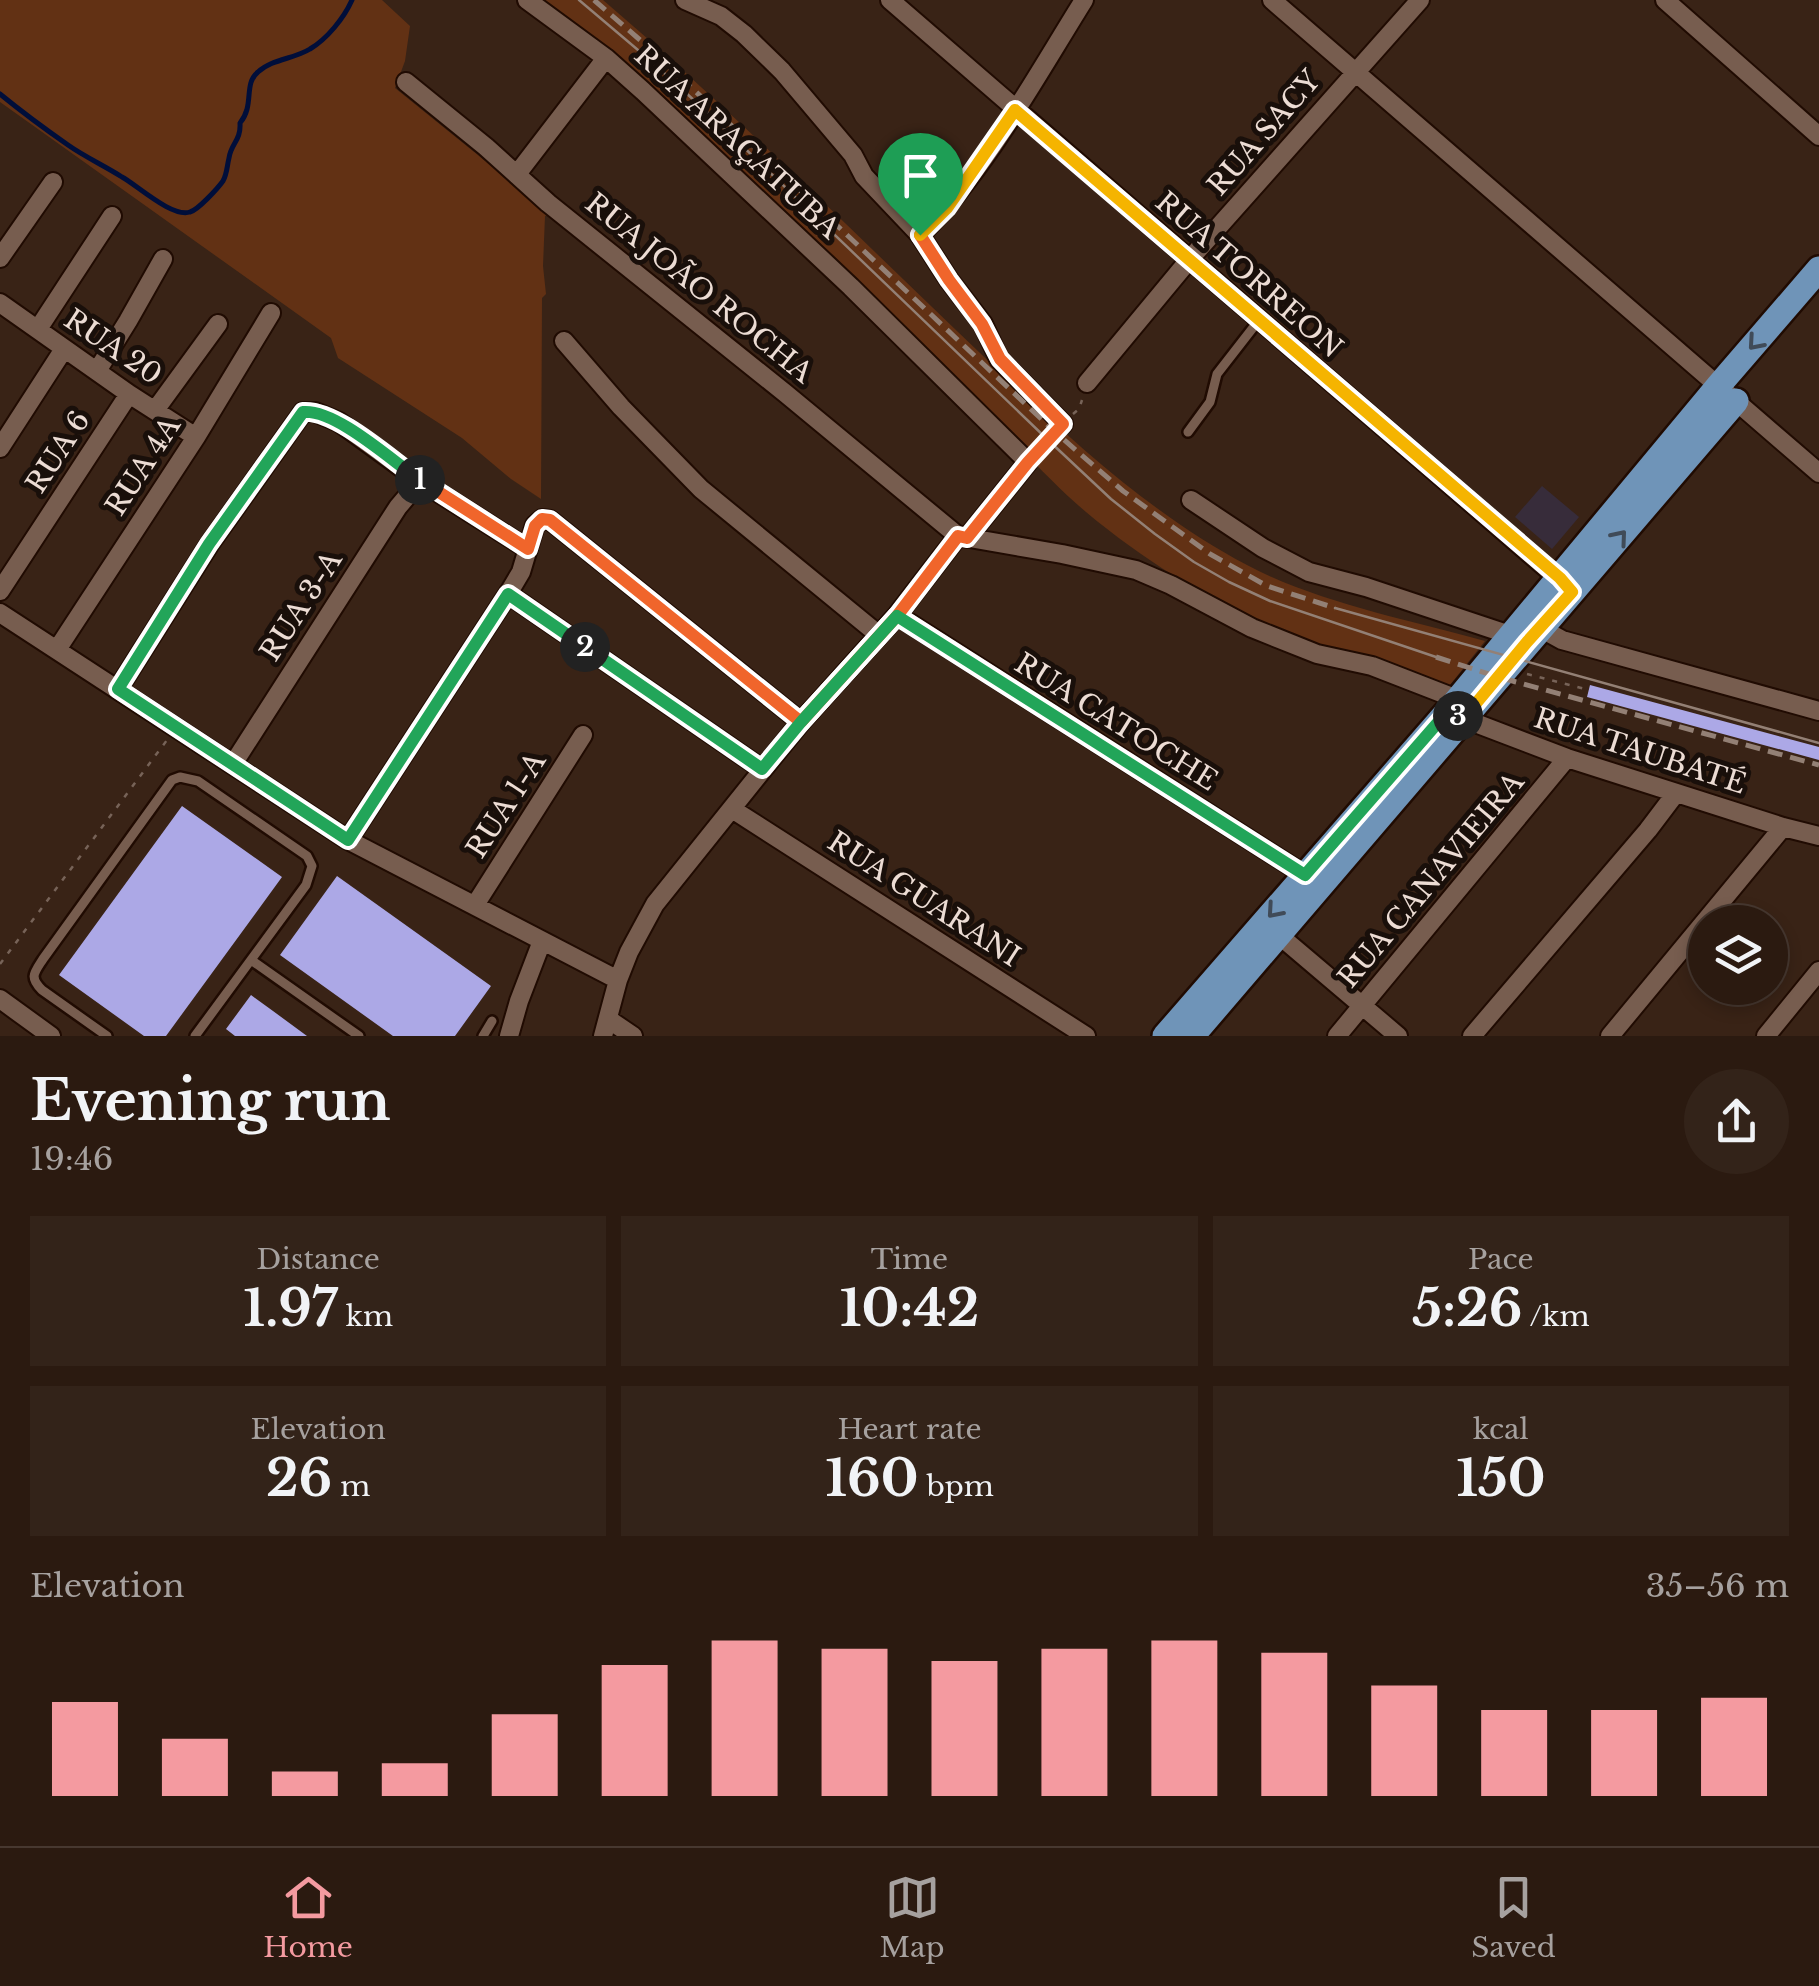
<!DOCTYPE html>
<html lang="en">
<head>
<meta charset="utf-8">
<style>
  :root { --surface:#2b1a10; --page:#332319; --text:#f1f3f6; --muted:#a6a19f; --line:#473830; --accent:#f49aa0 }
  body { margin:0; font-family:"Libre Baskerville",serif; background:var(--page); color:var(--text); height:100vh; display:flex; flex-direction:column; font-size:38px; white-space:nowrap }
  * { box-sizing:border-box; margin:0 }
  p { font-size:32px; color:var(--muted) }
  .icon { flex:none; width:55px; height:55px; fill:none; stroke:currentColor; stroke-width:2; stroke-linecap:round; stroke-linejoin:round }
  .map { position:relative; height:1036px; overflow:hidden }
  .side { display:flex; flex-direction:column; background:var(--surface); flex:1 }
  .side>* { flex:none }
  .buttons { position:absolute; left:1688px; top:905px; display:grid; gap:20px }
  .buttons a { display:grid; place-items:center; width:100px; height:100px; border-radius:50%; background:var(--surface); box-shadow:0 5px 15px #0003,0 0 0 2px var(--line); font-size:50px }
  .pin { position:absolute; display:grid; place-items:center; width:85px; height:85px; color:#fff; margin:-102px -42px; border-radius:50% 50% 50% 0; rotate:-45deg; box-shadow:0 0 10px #0007 }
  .pin .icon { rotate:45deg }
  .km { position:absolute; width:50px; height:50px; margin:-25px; border-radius:50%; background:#222; color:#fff; font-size:28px; line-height:50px; text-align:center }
  .round { display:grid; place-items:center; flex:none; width:105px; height:105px; border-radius:52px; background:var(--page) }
  .overview { display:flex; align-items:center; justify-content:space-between; height:170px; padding:0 30px }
  h1 { font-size:55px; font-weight:700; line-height:75px }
  .metrics { display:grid; grid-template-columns:repeat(3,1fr); gap:15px; height:170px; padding:10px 30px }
  .metrics div { display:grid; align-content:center; border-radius:0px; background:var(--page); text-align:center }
  .metrics b { font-size:50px; font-weight:700 }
  .metrics small { font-size:28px; font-weight:400 }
  .metrics p { font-size:28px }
  .chart { height:280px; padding:20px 30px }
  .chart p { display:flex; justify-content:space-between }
  .chart svg { width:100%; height:180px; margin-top:10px; stroke:var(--accent); stroke-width:6 }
  .tabs { display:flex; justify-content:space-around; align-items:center; height:140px; border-top:2px solid var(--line); background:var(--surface); font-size:28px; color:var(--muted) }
  .tabs a { display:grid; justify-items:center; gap:5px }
  .tabs .current { color:var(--accent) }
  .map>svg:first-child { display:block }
  .commercial { fill:#372c3a }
  .green { fill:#623114 }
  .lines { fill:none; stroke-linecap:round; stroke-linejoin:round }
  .stream { stroke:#000e3a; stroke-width:5 }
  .building { fill:#aca8e6 }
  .lane-casing { stroke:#200b02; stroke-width:14 }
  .street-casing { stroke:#200b02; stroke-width:22 }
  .primary-casing { stroke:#200b02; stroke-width:30 }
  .path { stroke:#776358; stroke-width:2.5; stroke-dasharray:5 8; stroke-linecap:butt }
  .lane { stroke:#775d4f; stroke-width:9 }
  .street { stroke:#775d4f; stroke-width:18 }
  .primary { stroke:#6f94b8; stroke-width:25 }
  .tram { stroke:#938075; stroke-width:2.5 }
  .rail { stroke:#938075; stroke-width:5; stroke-dasharray:15 8; stroke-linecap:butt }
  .oneway { stroke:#404b58 }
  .split-1-casing { stroke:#fff; stroke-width:20 }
  .split-2-casing { stroke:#fff; stroke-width:20 }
  .split-3-casing { stroke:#fff; stroke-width:20 }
  .split-4-casing { stroke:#fff; stroke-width:20 }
  .split-1 { stroke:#f0652b; stroke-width:12 }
  .split-2 { stroke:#22a559; stroke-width:12 }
  .split-3 { stroke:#22a559; stroke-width:12 }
  .split-4 { stroke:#f5b400; stroke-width:12 }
  .labels { text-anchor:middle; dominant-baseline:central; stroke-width:10; stroke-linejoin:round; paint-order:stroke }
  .street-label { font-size:28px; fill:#ecdcd4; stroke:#190f0a }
</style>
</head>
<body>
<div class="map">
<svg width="1819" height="1036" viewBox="0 0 1819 1036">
  <rect width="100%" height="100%" fill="#392316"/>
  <!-- commercial -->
  <path class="commercial" d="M1542,486L1579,517L1552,549L1515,517Z"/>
  <!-- green -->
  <path class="green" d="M0,0H382L410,26L405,61L395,88L551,214L545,216L543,266L546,294L542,298L541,499L511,479L462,438L338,358L331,338L0,102Z
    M536,0H603C726,105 841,220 958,332C1047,417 1137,507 1247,565C1316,602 1409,620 1485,641L1450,685C1392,666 1330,654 1274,629C1207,599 1142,559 1086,512C1062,492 1041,469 1019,448Z"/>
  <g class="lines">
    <!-- stream -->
    <path class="stream" d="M0,94C22,112 45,129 68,145C85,157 105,166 122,177C137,185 172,218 190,212C198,210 218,188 223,181C227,174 227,166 229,158C231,143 241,141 240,123C255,105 243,84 258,72C272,59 294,59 310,49C327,39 344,18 352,0"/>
  </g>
  <!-- building -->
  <path class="building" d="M1590,685L1819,747V760L1587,697Z
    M182,806L282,877L166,1036H144L59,975Z
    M337,876L491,986L455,1036H393L280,955Z
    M251,995L273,1011L307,1036H235L226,1029Z"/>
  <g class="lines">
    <!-- lane casing -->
    <g class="lane-casing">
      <path id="lane" d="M1188,432L1210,402L1217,374L1259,320
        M251,960L359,1036
        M107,1036L42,990C29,977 34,973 43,959L172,780L180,777L198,781L307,856L312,866L306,885L195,1036
        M483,1036L492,1021"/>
    </g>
    <!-- street casing -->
    <g class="street-casing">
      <path id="street" d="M527,0L606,58L643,91L851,287L1028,462L967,538
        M685,0L721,16L744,34L782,71L853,155L864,176L920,235L949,280L983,324L999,359L1063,424
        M890,0L1566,585
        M1272,0L1819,473
        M1665,0L1819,136
        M406,82L486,147L548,203L785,393L958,536L1062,554L1136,570L1171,585L1252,628L1317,654L1372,666L1457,699
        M517,174L606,58
        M920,235C987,167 1034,80 1084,0
        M0,258L53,182
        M0,303L129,394L196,437
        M38,329L112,216
        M564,341L621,407L701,489L879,635
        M97,371L128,321L163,259
        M1087,383L1189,260L1420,0
        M156,409L218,324
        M0,448L64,349
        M1191,500L1263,548L1309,572L1366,587L1519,638
        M0,591L129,394
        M508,594L762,769
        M0,613L348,840L618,980
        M897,615L1305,875
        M1533,624L1562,640L1819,711
        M58,648L196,437L271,313
        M118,689L209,545L303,412H315L339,422L420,481L528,549
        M1457,716L1567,758L1783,827L1819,836
        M233,764L398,507L420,481
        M732,809L1086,1036
        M348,840L508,594L521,572L535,525L542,519L550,520L801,722
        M475,905L583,735
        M1280,936L1398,1036
        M0,999L51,1036
        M608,1019L633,1036
        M509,1036L519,1001L542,941
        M603,1036L618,980L629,952L655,904L801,722L897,615L958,536
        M1337,1036L1567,758
        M1472,1036L1648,830L1676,793
        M1610,1036L1783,827
        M1766,1036L1819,971"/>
    </g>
    <!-- primary casing -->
    <g class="primary-casing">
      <path id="primary" d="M1165,1036L1448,711L1719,385L1819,269
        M1192,1036L1736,401"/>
    </g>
    <!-- path -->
    <path class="path" d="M1073,414L1079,409L1082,400
      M1038,450L1050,437
      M1527,674L1589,690
      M0,964L167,740"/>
    <!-- lane -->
    <use href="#lane" class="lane"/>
    <!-- street -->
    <use href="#street" class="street"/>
    <!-- primary -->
    <use href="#primary" class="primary"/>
    <!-- tram -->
    <path class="tram" d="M579,0L651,61L708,113L1047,439L1111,499L1155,534L1194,562L1229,582L1270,601L1436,657
      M1335,608L1819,743"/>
    <!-- rail -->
    <path class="rail" d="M594,0L655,53L1055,432L1123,491L1210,554L1267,586L1335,608
      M1436,657L1498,677L1819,765"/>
  </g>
  <!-- one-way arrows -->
  <defs><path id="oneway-chevron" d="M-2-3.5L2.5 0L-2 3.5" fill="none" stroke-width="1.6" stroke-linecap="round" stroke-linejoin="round" transform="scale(2.5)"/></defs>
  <g class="oneway">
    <use href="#oneway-chevron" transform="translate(1755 343) rotate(131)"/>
    <use href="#oneway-chevron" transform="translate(1620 537) rotate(-50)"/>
    <use href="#oneway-chevron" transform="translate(1274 911) rotate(131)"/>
  </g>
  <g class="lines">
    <!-- split-1 casing -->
    <g class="split-1-casing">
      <path id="split-1" d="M420,480L528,549L535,526L542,519L550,520L801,722L897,616L958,536L967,538L1028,462L1063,424L1000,359L982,324L949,280L920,235"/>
    </g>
    <!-- split-2 casing -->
    <g class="split-2-casing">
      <path id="split-2" d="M420,480C392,461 336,409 303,412L209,544L118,689L348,840L508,594L585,647"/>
    </g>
    <!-- split-3 casing -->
    <g class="split-3-casing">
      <path id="split-3" d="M585,647L762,769L801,722L897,616L1305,875L1448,711L1458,716"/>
    </g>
    <!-- split-4 casing -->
    <g class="split-4-casing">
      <path id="split-4" d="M920,235L947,208L1015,110L1560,578L1572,592L1527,642L1463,719L1458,716"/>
    </g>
    <!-- split-1 -->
    <use href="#split-1" class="split-1"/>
    <!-- split-2 -->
    <use href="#split-2" class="split-2"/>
    <!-- split-3 -->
    <use href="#split-3" class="split-3"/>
    <!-- split-4 -->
    <use href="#split-4" class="split-4"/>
  </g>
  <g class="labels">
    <!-- street labels -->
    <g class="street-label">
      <text transform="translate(1264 133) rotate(-49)">RUA SACY</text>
      <text transform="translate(737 142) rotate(43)">RUA ARAÇATUBA</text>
      <text transform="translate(1249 275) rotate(41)">RUA TORREON</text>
      <text transform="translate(699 288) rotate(39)">RUA JOÃO ROCHA</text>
      <text transform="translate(113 347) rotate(34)">RUA 20</text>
      <text transform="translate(58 452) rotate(-57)">RUA 6</text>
      <text transform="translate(143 466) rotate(-57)">RUA 4A</text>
      <text transform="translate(301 606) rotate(-57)">RUA 3-A</text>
      <text transform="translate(1116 722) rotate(32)">RUA CATOCHE</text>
      <text transform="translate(1640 751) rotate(18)">RUA TAUBATÉ</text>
      <text transform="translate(506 805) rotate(-57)">RUA 1-A</text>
      <text transform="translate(1431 880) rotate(-50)">RUA CANAVIEIRA</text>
      <text transform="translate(924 899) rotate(33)">RUA GUARANI</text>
    </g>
  </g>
</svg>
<div class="buttons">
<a><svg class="icon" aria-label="layers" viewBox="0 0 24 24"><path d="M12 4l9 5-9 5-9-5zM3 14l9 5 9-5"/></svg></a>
</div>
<div class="pin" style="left:920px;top:235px;background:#1e9e55"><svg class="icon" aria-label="arrive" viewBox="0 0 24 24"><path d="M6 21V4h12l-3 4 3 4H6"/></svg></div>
<b class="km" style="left:420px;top:480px">1</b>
<b class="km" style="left:585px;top:647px">2</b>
<b class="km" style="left:1458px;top:716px">3</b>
</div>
<section class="side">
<div class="overview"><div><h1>Evening run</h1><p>19:46</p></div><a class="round"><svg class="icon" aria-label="share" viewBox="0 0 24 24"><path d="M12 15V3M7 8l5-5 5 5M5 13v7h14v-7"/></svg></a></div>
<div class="metrics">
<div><p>Distance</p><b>1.97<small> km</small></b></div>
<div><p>Time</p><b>10:42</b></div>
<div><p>Pace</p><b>5:26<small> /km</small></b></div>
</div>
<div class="metrics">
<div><p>Elevation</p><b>26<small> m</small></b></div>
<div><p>Heart rate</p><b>160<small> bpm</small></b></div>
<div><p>kcal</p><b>150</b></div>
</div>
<div class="chart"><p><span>Elevation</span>35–56 m</p>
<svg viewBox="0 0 160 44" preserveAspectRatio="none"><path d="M5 44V21M15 44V30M25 44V38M35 44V36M45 44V24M55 44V12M65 44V6M75 44V8M85 44V11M95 44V8M105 44V6M115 44V9M125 44V17M135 44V23M145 44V23M155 44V20"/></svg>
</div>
</section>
<nav class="tabs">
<a class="current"><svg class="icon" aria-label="home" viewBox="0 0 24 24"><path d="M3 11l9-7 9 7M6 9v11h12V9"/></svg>Home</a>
<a><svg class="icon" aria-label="map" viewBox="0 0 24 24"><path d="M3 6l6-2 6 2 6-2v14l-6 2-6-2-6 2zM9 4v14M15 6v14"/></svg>Map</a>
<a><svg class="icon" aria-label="saved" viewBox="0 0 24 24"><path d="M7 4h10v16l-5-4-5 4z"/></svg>Saved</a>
</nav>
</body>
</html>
